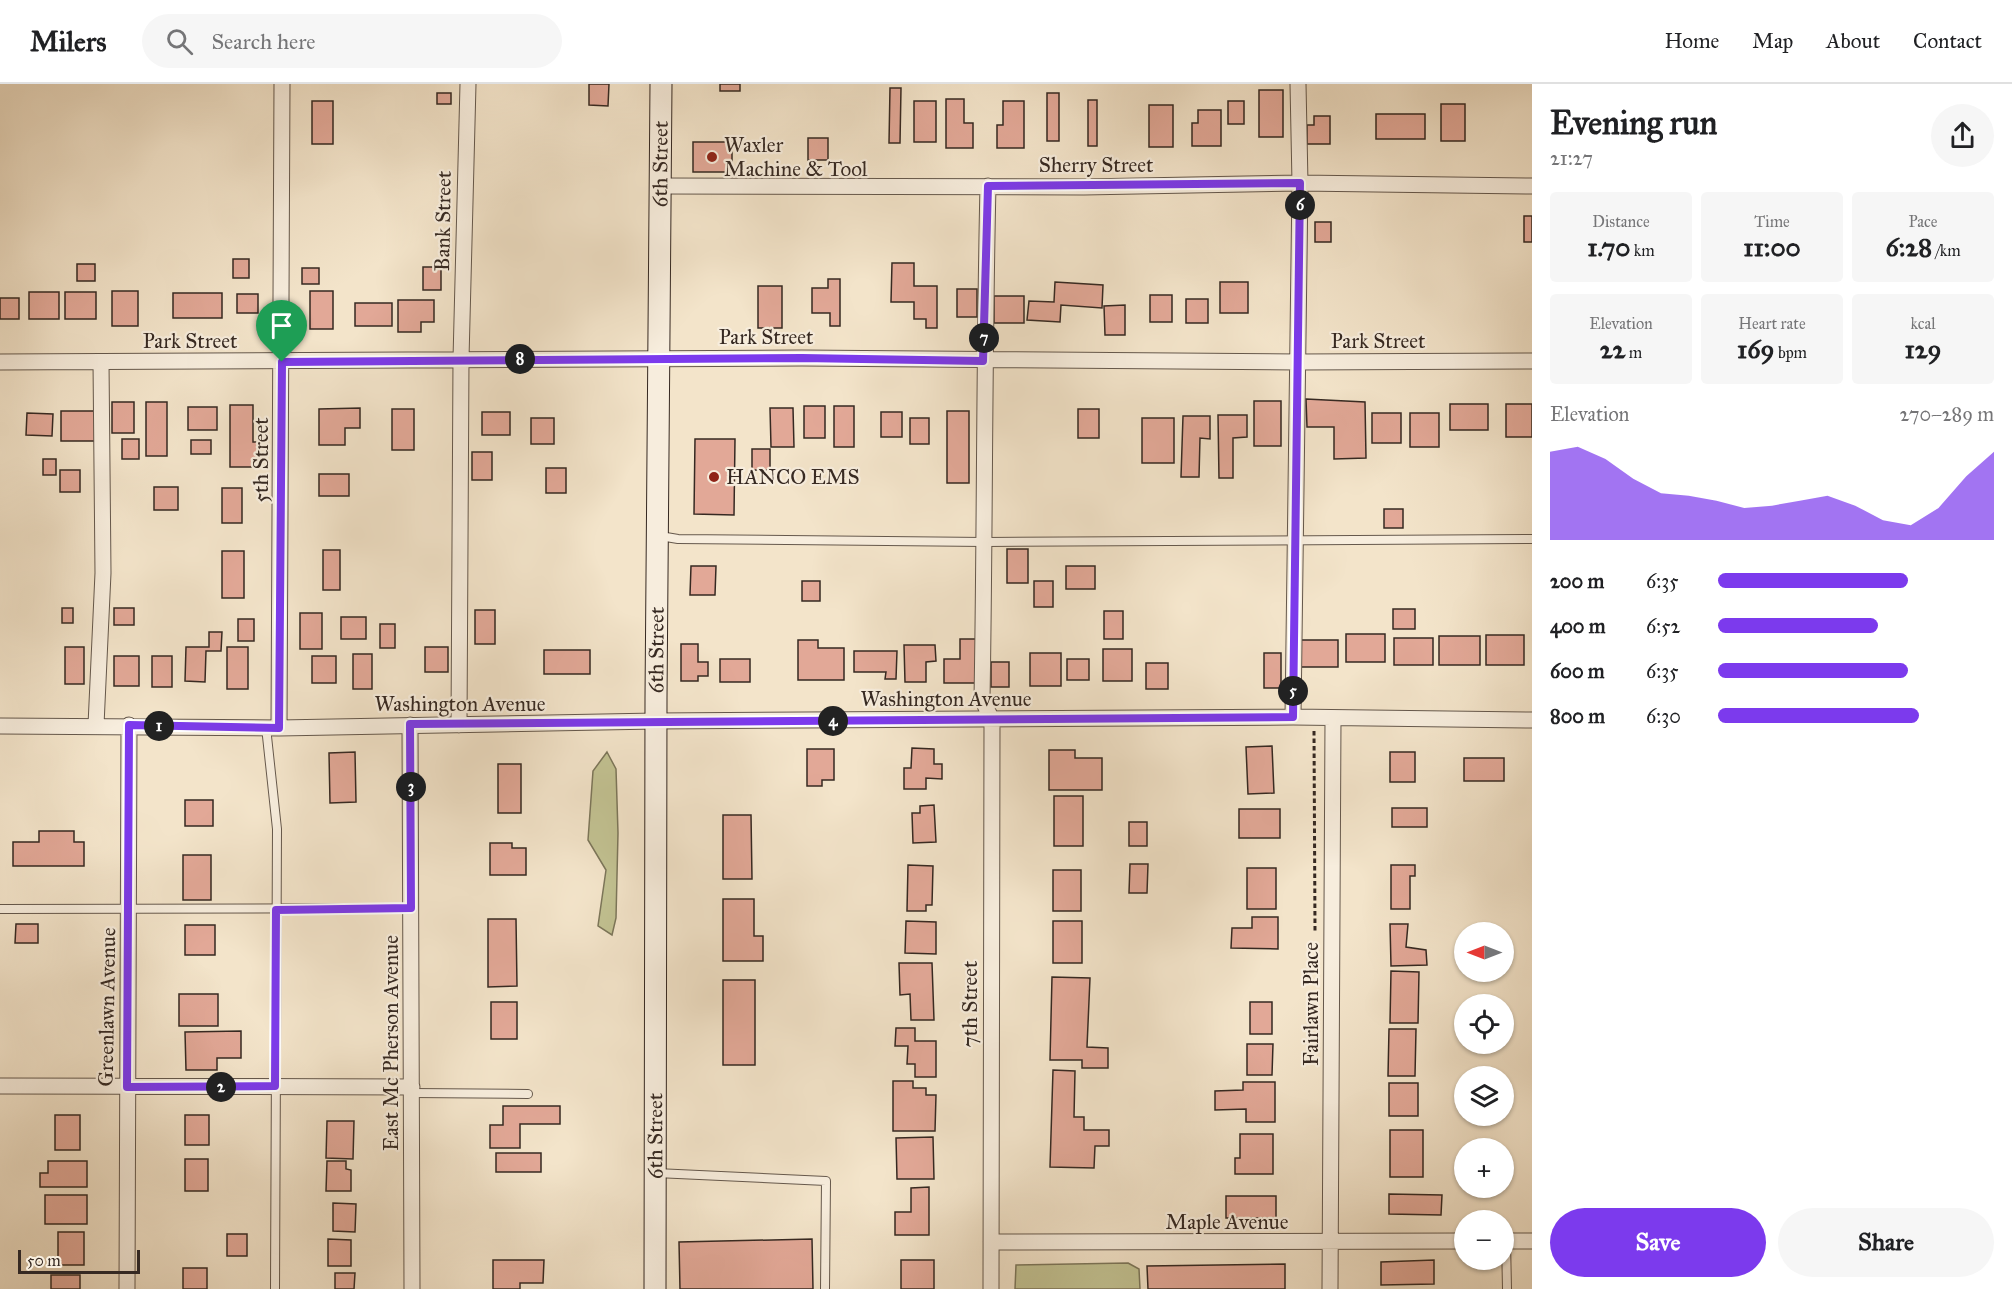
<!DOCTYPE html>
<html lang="en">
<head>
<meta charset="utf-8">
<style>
  :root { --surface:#fff; --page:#f6f6f6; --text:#202124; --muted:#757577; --line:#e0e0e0; --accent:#7c3aed }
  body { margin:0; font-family:"IM FELL Great Primer",serif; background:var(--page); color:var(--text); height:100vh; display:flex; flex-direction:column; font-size:22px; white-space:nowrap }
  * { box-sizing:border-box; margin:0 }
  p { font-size:20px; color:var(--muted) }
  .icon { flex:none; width:33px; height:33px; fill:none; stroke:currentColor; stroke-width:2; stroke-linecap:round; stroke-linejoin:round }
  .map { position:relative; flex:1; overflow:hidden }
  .panel { display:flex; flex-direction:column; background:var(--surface); width:480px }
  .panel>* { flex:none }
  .needle { width:39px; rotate:270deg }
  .tools { position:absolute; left:1454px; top:838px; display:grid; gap:12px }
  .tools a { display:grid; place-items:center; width:60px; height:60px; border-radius:50%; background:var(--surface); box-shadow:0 2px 4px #0004; font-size:30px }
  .scale { position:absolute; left:18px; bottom:15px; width:122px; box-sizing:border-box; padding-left:6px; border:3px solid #362922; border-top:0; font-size:16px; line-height:21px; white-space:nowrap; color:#362922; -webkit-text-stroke:4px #f7eddd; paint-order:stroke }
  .pin { position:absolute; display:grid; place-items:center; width:51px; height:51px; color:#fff; margin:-62px -26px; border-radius:50% 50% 50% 0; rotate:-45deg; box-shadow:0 0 6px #0007 }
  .pin .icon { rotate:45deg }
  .km { position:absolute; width:30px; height:30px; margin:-15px; border-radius:50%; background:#222; color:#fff; font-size:16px; line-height:30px; text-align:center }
  .round { display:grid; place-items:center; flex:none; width:63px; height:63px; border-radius:32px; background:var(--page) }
  .overview { display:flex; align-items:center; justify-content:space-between; height:102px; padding:0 18px }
  h1 { font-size:33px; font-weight:800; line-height:45px }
  .metrics { display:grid; grid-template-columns:repeat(3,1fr); gap:9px; height:102px; padding:6px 18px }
  .metrics div { display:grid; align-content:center; border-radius:6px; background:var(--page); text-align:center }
  .metrics b { font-size:26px; font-weight:800 }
  .metrics small { font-size:16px; font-weight:400 }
  .metrics p { font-size:16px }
  .chart { height:168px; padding:12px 18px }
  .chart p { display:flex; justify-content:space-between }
  .chart svg { width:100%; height:108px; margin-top:6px; fill:var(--accent); opacity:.7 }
  .action { display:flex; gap:12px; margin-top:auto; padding:12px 18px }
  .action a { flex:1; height:69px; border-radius:36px; background:var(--accent); color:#fff; font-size:24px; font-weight:800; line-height:69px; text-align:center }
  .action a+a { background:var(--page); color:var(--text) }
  ul { padding:0 18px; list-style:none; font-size:20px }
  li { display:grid; grid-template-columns:96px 72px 1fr; align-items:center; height:45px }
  li i { height:15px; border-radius:8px; background:var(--accent) }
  header { display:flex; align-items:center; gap:36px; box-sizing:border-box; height:84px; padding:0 30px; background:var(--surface); border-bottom:2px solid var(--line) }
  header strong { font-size:28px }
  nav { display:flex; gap:33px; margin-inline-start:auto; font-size:21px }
  .search { width:420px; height:54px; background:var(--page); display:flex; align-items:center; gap:15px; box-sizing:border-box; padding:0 21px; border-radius:33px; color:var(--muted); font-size:22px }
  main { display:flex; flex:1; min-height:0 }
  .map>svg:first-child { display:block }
  .green { fill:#c2c292; stroke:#7c765a; stroke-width:1.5 }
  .building { fill:#e2a897; stroke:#362922; stroke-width:1.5 }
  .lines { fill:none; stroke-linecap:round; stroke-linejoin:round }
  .lane-casing { stroke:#65584c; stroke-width:10 }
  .street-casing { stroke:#65584c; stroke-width:17 }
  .secondary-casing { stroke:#362922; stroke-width:23 }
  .path { stroke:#362922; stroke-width:3; stroke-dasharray:4.5 3; stroke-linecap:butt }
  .lane { stroke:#f7eddd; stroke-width:8 }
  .street { stroke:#f7eddd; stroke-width:15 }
  .secondary { stroke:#f7eddd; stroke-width:21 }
  .route-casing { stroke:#fff; stroke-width:12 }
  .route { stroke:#7c3aed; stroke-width:8 }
  .poi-dot { fill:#8f2418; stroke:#f7eddd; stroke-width:2 }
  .labels { text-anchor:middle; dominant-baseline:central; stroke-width:4.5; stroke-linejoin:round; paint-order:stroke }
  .poi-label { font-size:21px; fill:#362922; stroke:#f7eddd; text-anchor:start }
  .street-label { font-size:21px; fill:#362922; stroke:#f7eddd }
</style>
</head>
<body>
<header>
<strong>Milers</strong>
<div class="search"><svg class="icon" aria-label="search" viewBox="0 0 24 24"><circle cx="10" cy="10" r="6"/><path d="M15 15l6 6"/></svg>Search here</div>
<nav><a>Home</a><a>Map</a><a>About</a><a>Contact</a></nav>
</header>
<main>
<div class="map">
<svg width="1532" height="1205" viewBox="0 0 1532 1205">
  <rect width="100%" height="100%" fill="#f3e4ca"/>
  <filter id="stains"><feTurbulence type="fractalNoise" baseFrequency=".00333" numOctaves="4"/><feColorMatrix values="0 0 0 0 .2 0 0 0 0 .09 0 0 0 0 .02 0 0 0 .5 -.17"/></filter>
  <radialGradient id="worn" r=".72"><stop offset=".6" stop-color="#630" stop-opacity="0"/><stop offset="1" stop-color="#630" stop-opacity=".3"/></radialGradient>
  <!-- green -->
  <path class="green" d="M607,668L616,685L618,749L616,834L612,851L598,842L606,786L588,756L593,687Z
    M1128,1179L1139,1185L1140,1205H1015L1016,1181Z"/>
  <!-- building -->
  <path class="building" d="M589,0H609L608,22L589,21Z
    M720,0H740V7H720Z
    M890,4H901L900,59H889Z
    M1259,6H1283V53H1259Z
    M437,9H451V20H437Z
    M1047,9H1059V57H1047Z
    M946,15H964V39H973V64H946Z
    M1088,16H1097V62H1088Z
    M312,17H333V60H312Z
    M914,17H936V58H914Z
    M1003,17H1024V64H997V41H1003Z
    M1228,17H1244V40H1228Z
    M1441,20H1465V57H1441Z
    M1149,21H1173V63H1149Z
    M1198,26H1221V62H1192V39H1198Z
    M1376,30H1425V55H1376Z
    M1314,32H1330V60H1307V41H1314Z
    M808,54H828V76H808Z
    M693,58H732V88H693Z
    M1524,132H1532V158H1524Z
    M1315,138H1331V158H1315Z
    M233,175H249V194H233Z
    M892,179H914V202H937V244H926V235H914V218H891Z
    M77,180H95V197H77Z
    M423,183H441V206H423Z
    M302,184H319V200H302Z
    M828,195H840V242H830V229H812V204H828Z
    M1055,198L1103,201L1102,224L1061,221L1060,238L1027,236L1029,217L1054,218Z
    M1220,198H1248V229H1220Z
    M758,202H782V244H758Z
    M957,205H977V233H957Z
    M112,207H138V242H112Z
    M310,207H333V245H310Z
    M29,208H59V235H29Z
    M65,208H96V235H65Z
    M173,209H222V234H173Z
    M237,210H258V229H237Z
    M1150,211H1172V238H1150Z
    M994,212H1024V239H994Z
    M0,214H19V235H0Z
    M1186,215H1208V239H1186Z
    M398,216H434V238H421V248H398Z
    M355,219H392V242H355Z
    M1125,221V251H1105L1104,222Z
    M1306,315L1365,318L1366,374L1334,375V343H1307Z
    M1254,317H1281V362H1254Z
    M112,318H134V349H112Z
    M146,318H167V372H146Z
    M1450,320H1488V346H1450Z
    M1506,320H1532V353H1506Z
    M230,321H253V358H260V383H230Z
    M804,322H825V354H804Z
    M834,322H854V363H834Z
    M188,323H217V346H188Z
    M360,324V344H345V361H319V325Z
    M770,324H793L794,363H771Z
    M392,325H414V366H392Z
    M1078,325H1099V354H1078Z
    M61,327H97V357H61Z
    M947,327H969V399H947Z
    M482,328H510V351H482Z
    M881,328H902V353H881Z
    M27,329L53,330L52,352L26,351Z
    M1372,329H1401V359H1372Z
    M1410,329H1439V363H1410Z
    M1218,331H1247V353L1233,354V394H1219Z
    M1183,332H1210V355L1200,354L1199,393H1181Z
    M531,334H554V360H531Z
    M910,334H929V360H910Z
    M1142,334H1174V379H1142Z
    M122,355H139V375H122Z
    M695,355H735L734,431L694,430Z
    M191,356H211V370H191Z
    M752,365H770V386H752Z
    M472,368H492V396H472Z
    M43,375H56V391H43Z
    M546,384H566V409H546Z
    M60,386H80V408H60Z
    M319,390H349V412H319Z
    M154,403H178V426H154Z
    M222,404H242V439H222Z
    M1384,425H1403V444H1384Z
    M1007,465H1028V499H1007Z
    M323,466H340V506H323Z
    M222,467H244V514H222Z
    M691,482H716L715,511H690Z
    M1066,482H1095V505H1066Z
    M802,497H820V517H802Z
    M1034,497H1053V523H1034Z
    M62,524H73V539H62Z
    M114,524H134V541H114Z
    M1393,525H1415V545H1393Z
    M475,526H495V560H475Z
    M1104,527H1123V555H1104Z
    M300,529H322V565H300Z
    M341,533H366V555H341Z
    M238,535H254V557H238Z
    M380,540H395V564H380Z
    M209,548H222L221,567H206L205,598L185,597L186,563H209Z
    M1346,550H1385V578H1346Z
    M1486,551H1524V581H1486Z
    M1439,552H1480V581H1439Z
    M1394,554H1433V581H1394Z
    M960,555H976V599H944V575H960Z
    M798,556H818V564H844V596H798Z
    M1301,556H1338V583H1301Z
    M681,560H698V578H708V592H698V597H681Z
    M904,561H935L936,577L926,578V598H905Z
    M65,563H84V600H65Z
    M227,563H248V605H227Z
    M425,563H448V588H425Z
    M1103,565H1132V597H1103Z
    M544,566H590V590H544Z
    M854,567H897L896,595H885L886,588H854Z
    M1030,569H1061V602H1030Z
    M1264,569H1281V604H1264Z
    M353,570H372V605H353Z
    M114,572H139V602H114Z
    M152,572H172V603H152Z
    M312,572H336V599H312Z
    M720,575H750V598H720Z
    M1067,575H1089V596H1067Z
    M991,578H1009V603H991Z
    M1146,579H1168V605H1146Z
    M1272,662L1274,709L1248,710L1246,663Z
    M912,664L934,665V680H942V695L926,694V705H904V684H911Z
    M807,665H834V696H822V702H807Z
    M1049,666H1075V674H1102V706H1049Z
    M355,668L356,718L330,719L329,669Z
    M1390,668H1415V698H1390Z
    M1464,674H1504V697H1464Z
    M498,680H521V729H498Z
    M1054,712H1083V762H1054Z
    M185,716H213V742H185Z
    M934,721L936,758L913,759L912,729H920V722Z
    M1392,724H1427V743H1392Z
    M1239,725H1280V754H1239Z
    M723,731H751L752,795H723Z
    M1129,738H1147V762H1129Z
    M39,747H74V758H84V782H13V758H39Z
    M490,759H512V764H526V791H490Z
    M183,771H211V816H183Z
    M1130,780H1148L1147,809H1129Z
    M908,781L933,782L932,821H926V827H907Z
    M1391,781H1415V792H1410V825H1391Z
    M1247,784H1276V825H1247Z
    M1053,786H1081V827H1053Z
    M723,815H754V852H763V877H723Z
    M1252,833H1278V865L1231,864L1232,844H1252Z
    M488,835H516L517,902L488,903Z
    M906,837L936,838V870L905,869Z
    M1053,837H1082V879H1053Z
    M16,840H38V859H15Z
    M1390,840H1408L1406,863L1426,866L1427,881L1391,882Z
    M185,841H215V871H185Z
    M899,879H932L934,936H911L910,910L900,911Z
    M1391,887L1419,888L1418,939H1390Z
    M1052,893L1090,894L1087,963L1108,964V984H1082V976H1050Z
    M723,896H755V981H723Z
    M179,910H218V942H179Z
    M491,918H517V955H491Z
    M1250,918H1272V950H1250Z
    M896,944H915V957H936V993H915V980H907L908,962H895Z
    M1389,945H1416L1415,992H1388Z
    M241,947V974H217V986H186L185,948Z
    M1247,960H1273L1272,991H1247Z
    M1053,986L1075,987L1074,1033H1084V1046H1109V1062H1095L1094,1084L1050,1083Z
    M893,997H913V1004H926V1011H936L935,1047H893Z
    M1243,998H1275V1038H1246V1025L1215,1026V1007L1243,1006Z
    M1389,999H1418V1032H1389Z
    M503,1022H560V1040H520V1064H490V1041H503Z
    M55,1031H80V1066H55Z
    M185,1031H209V1061H185Z
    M327,1037H354L353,1075L326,1074Z
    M1390,1046H1423V1093H1390Z
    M1240,1050H1273V1090H1235V1074H1240Z
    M933,1053L934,1095H897L896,1054Z
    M496,1069H541V1088H496Z
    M185,1075H208V1107H185Z
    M48,1077H87V1103H40V1089H48Z
    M327,1077H346V1085L351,1086V1107H326Z
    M929,1103V1151H895V1128H911V1104Z
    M1389,1110L1442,1111L1441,1131L1389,1130Z
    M45,1111H87V1140H45Z
    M1226,1112H1276V1134H1226Z
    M333,1119L356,1120L355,1148L333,1147Z
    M58,1148H84V1181H58Z
    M227,1150H247V1172H227Z
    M328,1155L351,1156V1182H328Z
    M812,1155L813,1205H680L679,1158Z
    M493,1176H544L543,1199H520V1205H493Z
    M901,1176H934V1205H901Z
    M1434,1176V1200L1381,1201V1178Z
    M1285,1180V1205H1148L1147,1182Z
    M183,1184H207V1205H183Z
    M335,1189H355L354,1205H335Z
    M51,1191H80V1205H51Z"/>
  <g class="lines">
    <!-- lane casing -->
    <g class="lane-casing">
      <path id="lane" d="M660,452L678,455L985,458L1532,455
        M266,643L277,745L275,1205
        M0,825L411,824
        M412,1009L528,1010
        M656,1089L826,1097L825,1205
        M1506,1157L1507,1205"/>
    </g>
    <!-- street casing -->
    <g class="street-casing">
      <path id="street" d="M661,102L1084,103L1300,99L1532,102
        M988,102C984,273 985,444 982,615L992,636L991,1205
        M0,278L802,274L1298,278L1532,277
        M1293,633L1300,99L1298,0
        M96,641L103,489L101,278
        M410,641L412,1205
        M459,641L461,275L468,0
        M0,642L279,644L656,637L1293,633L1532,636
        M279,644L282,0
        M0,1002L412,1003
        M1503,1157H1532
        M991,1158L1464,1157
        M127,1205L129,641
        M1330,1205L1333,636"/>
    </g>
    <!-- secondary casing -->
    <g class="secondary-casing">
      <g id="secondary">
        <path id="s1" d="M655,1205L656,615L661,0"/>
      </g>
    </g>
    <!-- path -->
    <path class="path" d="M1314,647L1315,847"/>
    <!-- lane -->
    <use href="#lane" class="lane"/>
    <!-- street -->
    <use href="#street" class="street"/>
    <!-- secondary -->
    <use href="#secondary" class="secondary"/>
  </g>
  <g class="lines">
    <!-- route casing -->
    <g class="route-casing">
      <path id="route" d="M1300,99L1293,633L410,640L411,824L276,826L275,1002L127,1003L129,641L279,644L282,278L802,274L983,277L988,102Z"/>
    </g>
    <!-- route -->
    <use href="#route" class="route"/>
  </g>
  <!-- markers -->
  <g class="poi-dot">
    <circle cx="712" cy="73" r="6"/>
    <circle cx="714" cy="393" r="6"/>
  </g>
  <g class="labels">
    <!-- poi labels -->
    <g class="poi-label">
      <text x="724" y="61">Waxler<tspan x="724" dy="24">Machine &amp; Tool</tspan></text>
      <text x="726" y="393">HANCO EMS</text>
    </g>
    <!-- street labels -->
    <g class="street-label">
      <text stroke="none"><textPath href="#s1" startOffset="1125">6th Street</textPath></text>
      <text x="1096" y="81">Sherry Street</text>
      <text transform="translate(443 137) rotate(-89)">Bank Street</text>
      <text x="766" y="253">Park Street</text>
      <text x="190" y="257">Park Street</text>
      <text x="1378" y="257">Park Street</text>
      <text transform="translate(261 376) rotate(-90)">5th Street</text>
      <text stroke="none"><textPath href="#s1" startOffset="639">6th Street</textPath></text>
      <text x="946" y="615">Washington Avenue</text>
      <text x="460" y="620">Washington Avenue</text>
      <text transform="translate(970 920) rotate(-90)">7th Street</text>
      <text transform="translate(1311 920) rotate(-90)">Fairlawn Place</text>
      <text transform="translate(107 923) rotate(-89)">Greenlawn Avenue</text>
      <text transform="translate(391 959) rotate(-90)">East Mc Pherson Avenue</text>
      <text stroke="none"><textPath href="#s1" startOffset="153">6th Street</textPath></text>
      <text x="1227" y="1138">Maple Avenue</text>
    </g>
  </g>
  <rect width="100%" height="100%" filter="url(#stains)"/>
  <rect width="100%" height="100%" fill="url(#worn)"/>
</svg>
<div class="tools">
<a><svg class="needle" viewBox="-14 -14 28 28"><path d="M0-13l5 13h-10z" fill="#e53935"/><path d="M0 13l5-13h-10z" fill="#757577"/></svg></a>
<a><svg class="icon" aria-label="locate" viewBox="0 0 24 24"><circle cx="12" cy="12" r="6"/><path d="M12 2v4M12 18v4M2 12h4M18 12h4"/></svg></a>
<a><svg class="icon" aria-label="layers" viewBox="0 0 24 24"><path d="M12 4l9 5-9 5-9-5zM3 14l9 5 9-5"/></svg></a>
<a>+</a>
<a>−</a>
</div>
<div class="scale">50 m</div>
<div class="pin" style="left:282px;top:278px;background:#1e9e55"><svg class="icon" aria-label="arrive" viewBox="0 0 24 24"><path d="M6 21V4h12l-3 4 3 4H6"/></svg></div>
<b class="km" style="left:159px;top:642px">1</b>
<b class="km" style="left:221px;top:1003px">2</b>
<b class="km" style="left:411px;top:703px">3</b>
<b class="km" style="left:833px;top:637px">4</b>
<b class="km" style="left:1293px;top:607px">5</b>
<b class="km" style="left:1300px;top:121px">6</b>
<b class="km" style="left:984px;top:254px">7</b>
<b class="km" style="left:520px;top:275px">8</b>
</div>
<section class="panel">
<div class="overview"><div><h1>Evening run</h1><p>21:27</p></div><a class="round"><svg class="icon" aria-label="share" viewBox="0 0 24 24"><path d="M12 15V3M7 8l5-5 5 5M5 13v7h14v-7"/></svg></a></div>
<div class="metrics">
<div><p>Distance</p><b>1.70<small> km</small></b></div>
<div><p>Time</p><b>11:00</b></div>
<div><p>Pace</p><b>6:28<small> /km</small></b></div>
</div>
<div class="metrics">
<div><p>Elevation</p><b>22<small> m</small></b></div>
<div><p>Heart rate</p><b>169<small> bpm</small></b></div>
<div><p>kcal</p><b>129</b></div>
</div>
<div class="chart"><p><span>Elevation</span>270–289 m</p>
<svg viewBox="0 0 160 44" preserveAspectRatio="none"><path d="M0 44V8L10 6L20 11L30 19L40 25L50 26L60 28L70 31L80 30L90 28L100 26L110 30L120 36L130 38L140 31L150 18L160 8V44z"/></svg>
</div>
<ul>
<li><b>200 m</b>6:35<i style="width:69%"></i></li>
<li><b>400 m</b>6:52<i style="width:58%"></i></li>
<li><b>600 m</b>6:35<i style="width:69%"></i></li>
<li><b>800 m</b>6:30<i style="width:73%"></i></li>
</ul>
<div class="action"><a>Save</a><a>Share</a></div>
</section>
</main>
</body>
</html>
